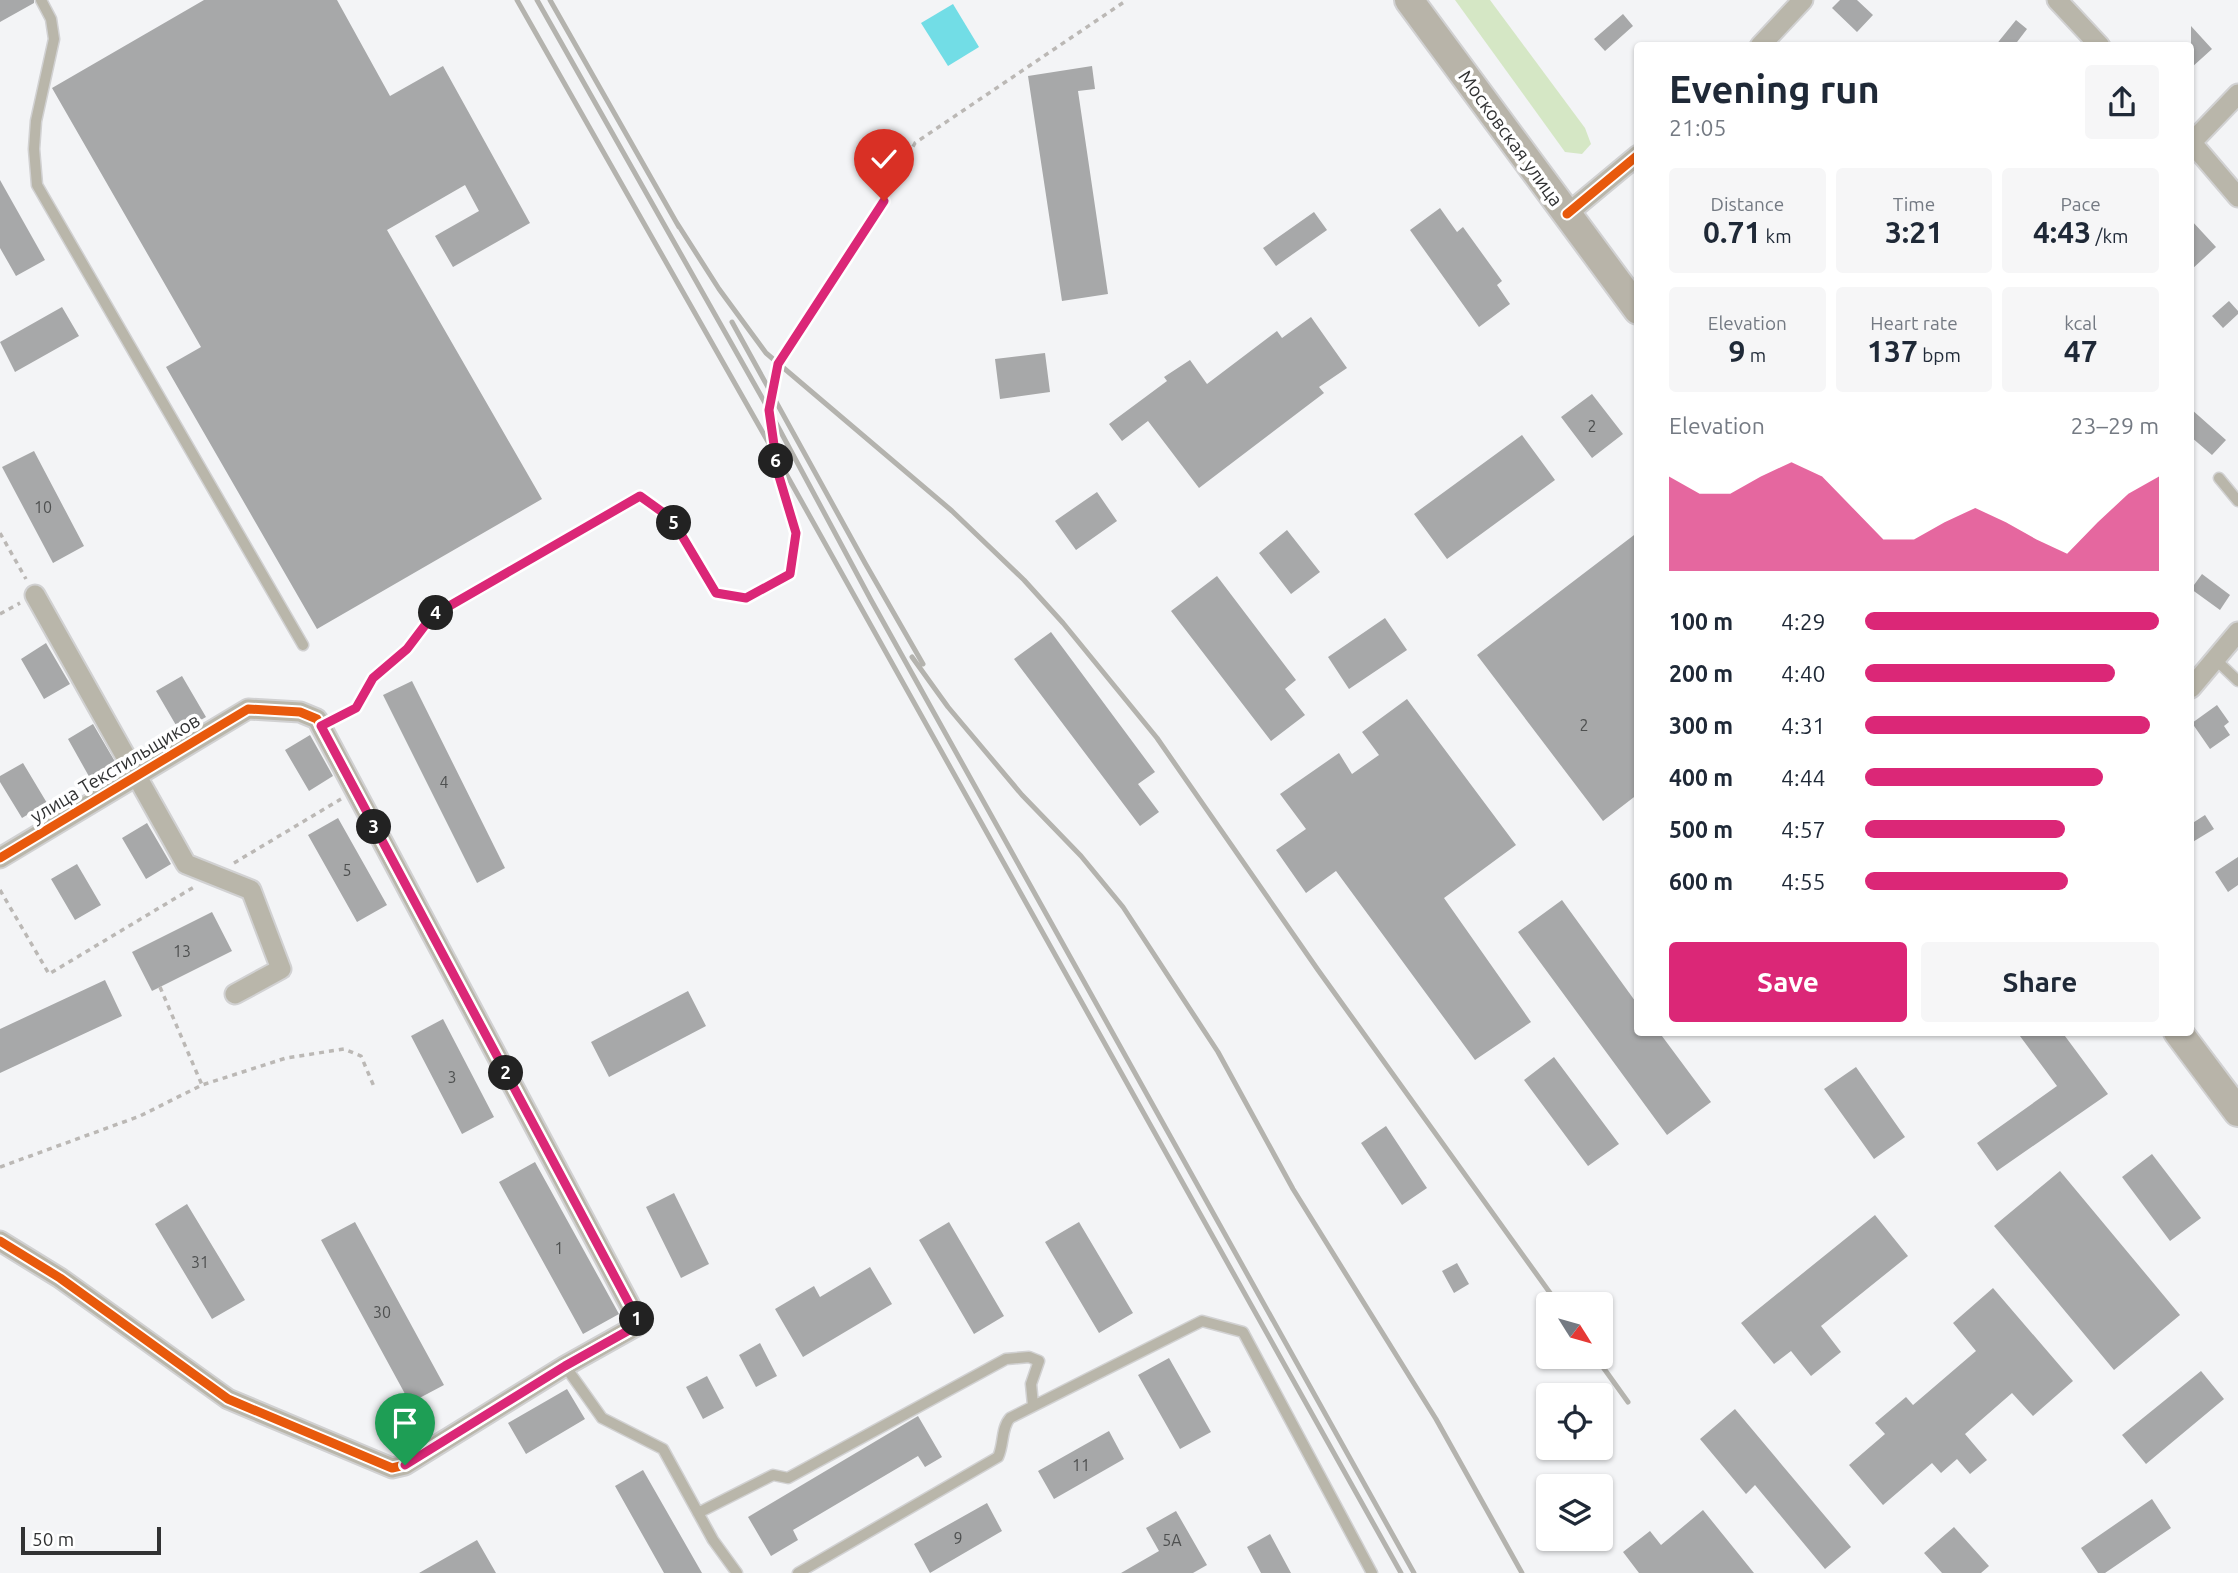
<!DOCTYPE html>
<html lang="en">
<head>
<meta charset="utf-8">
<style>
  :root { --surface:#fff; --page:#f6f6f7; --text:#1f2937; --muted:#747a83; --accent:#db2777 }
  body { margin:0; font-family:Ubuntu,sans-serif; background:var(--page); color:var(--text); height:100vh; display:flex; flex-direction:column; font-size:26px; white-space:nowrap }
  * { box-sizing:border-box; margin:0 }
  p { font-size:23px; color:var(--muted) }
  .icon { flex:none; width:38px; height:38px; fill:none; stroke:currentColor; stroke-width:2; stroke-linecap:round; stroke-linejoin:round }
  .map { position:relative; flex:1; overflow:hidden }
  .side { position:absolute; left:1634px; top:42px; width:560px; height:994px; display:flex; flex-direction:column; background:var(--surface); border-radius:7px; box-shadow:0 2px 5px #0004 }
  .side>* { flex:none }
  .needle { width:46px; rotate:127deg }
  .tools { position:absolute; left:1536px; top:1292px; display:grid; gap:14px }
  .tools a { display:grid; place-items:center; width:77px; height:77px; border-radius:7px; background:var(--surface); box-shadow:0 2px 5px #0004; font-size:35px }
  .scale { position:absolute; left:21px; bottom:18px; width:140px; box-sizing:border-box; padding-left:7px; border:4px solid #313233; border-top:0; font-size:19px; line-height:24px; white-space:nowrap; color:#313233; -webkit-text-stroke:5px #fff; paint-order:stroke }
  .pin { position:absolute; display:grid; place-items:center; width:60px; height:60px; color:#fff; margin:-72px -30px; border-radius:50% 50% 50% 0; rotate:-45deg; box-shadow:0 0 7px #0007 }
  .pin .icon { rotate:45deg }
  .km { position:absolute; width:35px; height:35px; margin:-18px; border-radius:50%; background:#222; color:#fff; font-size:19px; line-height:35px; text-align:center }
  .round { display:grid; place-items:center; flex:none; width:74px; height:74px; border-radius:7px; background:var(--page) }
  .head { display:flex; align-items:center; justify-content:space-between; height:119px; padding:0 35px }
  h1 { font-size:38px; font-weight:700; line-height:52px }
  .metrics { display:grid; grid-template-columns:repeat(3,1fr); gap:10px; height:119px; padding:7px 35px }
  .metrics div { display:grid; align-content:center; border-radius:7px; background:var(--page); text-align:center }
  .metrics b { font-size:30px; font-weight:700 }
  .metrics small { font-size:19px; font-weight:400 }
  .metrics p { font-size:19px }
  .chart { height:196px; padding:14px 35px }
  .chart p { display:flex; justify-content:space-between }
  .chart svg { width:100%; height:126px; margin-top:7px; fill:var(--accent); opacity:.7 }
  .primary-button { display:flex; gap:14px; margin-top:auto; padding:14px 35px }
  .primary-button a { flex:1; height:80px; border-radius:7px; background:var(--accent); color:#fff; font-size:28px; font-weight:700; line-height:80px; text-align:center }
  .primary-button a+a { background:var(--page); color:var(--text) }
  ul { padding:0 35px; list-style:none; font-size:23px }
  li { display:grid; grid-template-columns:112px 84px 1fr; align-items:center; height:52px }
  li i { height:18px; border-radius:9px; background:var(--accent) }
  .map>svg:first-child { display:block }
  .green { fill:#d5e7c5 }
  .water { fill:#72dde6 }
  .building { fill:#a7a8a9 }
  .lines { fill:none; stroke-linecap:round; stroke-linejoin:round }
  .service-casing { stroke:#d1d1d2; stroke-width:13 }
  .minor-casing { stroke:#d1d1d2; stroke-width:23 }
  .secondary-casing { stroke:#d1d1d2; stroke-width:32 }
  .path { stroke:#bbb8b5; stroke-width:3.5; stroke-dasharray:5 5; stroke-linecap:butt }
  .service { stroke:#b9b6aa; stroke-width:10 }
  .minor { stroke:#b9b6aa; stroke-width:19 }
  .secondary { stroke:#b8b4a9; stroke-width:28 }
  .rail { stroke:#b4b3ae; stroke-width:5 }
  .cycleway-casing { stroke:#fff; stroke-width:13 }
  .cycleway { stroke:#e8590c; stroke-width:9 }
  .route-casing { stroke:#fff; stroke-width:14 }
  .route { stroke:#db2777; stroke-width:9 }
  .labels { text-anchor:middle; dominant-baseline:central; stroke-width:7; stroke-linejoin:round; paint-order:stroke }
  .number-label { font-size:16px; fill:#4e5050 }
  .street-label { font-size:19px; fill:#313233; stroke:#fff }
</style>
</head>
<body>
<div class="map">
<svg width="2238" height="1573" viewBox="0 0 2238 1573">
  <rect width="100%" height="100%" fill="#f3f4f6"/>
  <!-- green -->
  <path class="green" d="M1455,0H1490L1585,128L1591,144L1582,154L1565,152Z"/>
  <!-- water -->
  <path class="water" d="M953,4L979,47L948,66L921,23Z"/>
  <!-- building -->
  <path class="building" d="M0,0H34V3L0,22Z
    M204,0H337L390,96L443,66L530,223L453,267L435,236L479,211L465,185L387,230L542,499L317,629L166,367L201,347L52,88Z
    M1840,0H1857L1873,15L1857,32L1832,8Z
    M1623,14L1633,26L1605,51L1594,39Z
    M2016,20L2027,29L2014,46H1995Z
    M2191,26L2212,49L2191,68Z
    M1092,66L1095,89L1078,91L1108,294L1062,301L1028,76Z
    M0,180L45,260L16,276L0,248Z
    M1440,208L1457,232L1463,227L1502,281L1497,285L1510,304L1479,327L1410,230Z
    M1314,212L1327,230L1276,266L1263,248Z
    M2191,220L2216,247L2191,270Z
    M2229,301L2238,311V314L2223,328L2212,316Z
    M62,307L79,336L15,372L0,342Z
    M1311,317L1347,368L1319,387L1324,393L1199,488L1148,421L1122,441L1109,424L1167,381L1164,377L1190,360L1207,384L1277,331L1282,338Z
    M1045,353L1050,392L1000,399L995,359Z
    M1592,394L1623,434L1592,458L1561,417Z
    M2191,409L2226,440L2212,455L2191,437Z
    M1522,435L1555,480L1447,559L1414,514Z
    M34,451L84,546L53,563L2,467Z
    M1097,492L1117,521L1076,550L1055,521Z
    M1287,530L1320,572L1291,594L1259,553Z
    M1638,532V794L1603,821L1477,655Z
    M2202,574L2230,595L2220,610L2191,589Z
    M1217,576L1296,680L1285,689L1305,715L1271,741L1171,611Z
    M1385,618L1407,650L1349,689L1328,657Z
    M1051,632L1155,772L1138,784L1159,812L1140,826L1014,659Z
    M46,643L70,684L44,699L21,659Z
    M182,676L206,717L180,732L156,691Z
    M412,681L505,868L477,883L383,695Z
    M1407,699L1516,845L1444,898L1531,1022L1475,1060L1336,871L1306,893L1276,850L1306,829L1280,794L1339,753L1352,774L1379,755L1362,732Z
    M2217,705L2229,722L2224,726L2230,735L2210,749L2192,723Z
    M93,724L117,765L91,780L68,739Z
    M310,735L333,776L309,791L285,750Z
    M23,763L47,803L22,818L0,782V776Z
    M2205,815L2214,829L2191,843V824Z
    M338,818L387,905L357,922L308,835Z
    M147,823L171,864L146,879L122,838Z
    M2238,857V885L2228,892L2215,872Z
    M77,864L101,905L75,920L51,879Z
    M1562,900L1638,1005V1032H1659L1711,1102L1667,1135L1518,932Z
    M212,912L232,951L152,991L132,952Z
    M105,980L122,1016L0,1073V1029Z
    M688,991L706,1026L609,1077L591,1042Z
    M443,1019L494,1117L462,1134L411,1036Z
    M2017,1032H2062L2108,1094L1997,1171L1977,1143L2057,1086Z
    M1554,1057L1619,1144L1588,1166L1524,1080Z
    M1856,1067L1905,1137L1874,1159L1824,1089Z
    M1386,1126L1427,1188L1402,1205L1361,1143Z
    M2152,1154L2201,1218L2170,1241L2122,1177Z
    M535,1162L619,1314L583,1334L499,1182Z
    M2060,1171L2180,1315L2114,1370L1994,1226Z
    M674,1193L709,1264L681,1278L646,1207Z
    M187,1204L245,1300L212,1319L155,1224Z
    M1875,1215L1908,1256L1821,1326L1841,1352L1811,1376L1791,1351L1774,1364L1741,1323Z
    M355,1222L444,1385L410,1403L321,1240Z
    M949,1222L1004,1316L974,1334L919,1240Z
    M1079,1222L1133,1313L1099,1333L1045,1242Z
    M1457,1263L1469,1284L1454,1293L1442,1271Z
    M870,1267L892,1304L803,1357L775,1309L814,1286L820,1297Z
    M1993,1288L2073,1381L2033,1416L2012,1393L1965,1434L1987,1460L1970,1474L1957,1459L1941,1473L1932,1463L1883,1505L1849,1465L1885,1434L1875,1423L1906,1397L1913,1405L1976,1351L1953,1323Z
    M760,1343L777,1376L756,1387L739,1355Z
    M1169,1358L1211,1432L1180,1449L1138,1375Z
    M2201,1371L2224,1399L2146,1464L2122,1435Z
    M707,1376L724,1408L703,1419L686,1387Z
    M567,1389L585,1419L526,1454L508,1423Z
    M1735,1409L1851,1547L1825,1569L1755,1485L1746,1494L1700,1439Z
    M918,1416L942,1457L925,1467L918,1456L793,1530L798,1540L771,1556L748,1517Z
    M1109,1431L1124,1459L1054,1499L1038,1471Z
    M643,1470L702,1573H664L615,1486Z
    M2152,1499L2171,1528L2105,1573H2098L2081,1548Z
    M987,1503L1002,1531L930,1573L914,1544Z
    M1703,1510L1754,1573H1639L1623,1552L1650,1531L1661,1545Z
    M1176,1511L1207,1565L1193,1573H1121L1159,1551L1146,1528Z
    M1954,1527L1989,1566L1981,1573H1942L1924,1553Z
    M1270,1534L1291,1573H1261L1247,1547Z
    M477,1540L496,1573H419Z"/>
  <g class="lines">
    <!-- service casing -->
    <g class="service-casing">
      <path id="service" d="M41,0L51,19L54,39L36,121L34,149L37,185L303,645
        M2219,478L2238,501
        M2215,659L2238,681
        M565,1366L602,1418L663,1449L713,1540L737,1573
        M698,1513L773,1475L788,1478L1006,1359L1029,1357L1039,1361L1031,1384L1033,1405
        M798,1573L998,1457C1004,1445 1001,1428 1010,1418L1202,1321L1243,1332L1372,1573"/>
    </g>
    <!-- minor casing -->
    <g class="minor-casing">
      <path id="minor" d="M2057,0L2100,46
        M1760,46L1803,0
        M2191,142L2238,197
        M2191,143L2238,94
        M1567,214L1638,155
        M35,595L186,864L251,890L281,969L235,994
        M2191,688L2238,632
        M0,858L248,709L300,712L317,719L640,1324L565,1366L405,1465L392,1468L228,1399L60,1278L0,1241"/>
    </g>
    <!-- secondary casing -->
    <g class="secondary-casing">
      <path id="secondary" d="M1409,0L1638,310
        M2178,1032L2238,1112"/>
    </g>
    <!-- path -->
    <path class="path" d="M0,533L26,579
      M0,614L20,603
      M336,718L356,708L373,678L407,649L432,616L640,496L672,518L716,593L746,598L790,574L796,533L778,473L769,410L778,364L884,200L915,143L1127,0
      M234,863L341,799
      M0,890L49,974L194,887
      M160,987L202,1085
      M0,1167L140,1116L202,1085L286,1058L344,1049L361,1056L375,1089"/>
    <!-- service -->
    <use href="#service" class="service"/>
    <!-- minor -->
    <use href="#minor" class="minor"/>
    <!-- secondary -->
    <use href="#secondary" class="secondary"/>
    <!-- rail -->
    <path class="rail" d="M517,0L775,454L1401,1573
      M537,0L769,410L871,600L1414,1573
      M550,0L679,227
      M675,220L719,289L766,353L952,511L1024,580L1063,623L1157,738L1318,970L1558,1304
      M732,322L865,563L923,664
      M912,657L948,707L1022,795L1081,856L1123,907L1218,1052L1293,1189L1436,1419L1522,1573
      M1595,1356L1628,1402"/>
    <!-- cycleway casing -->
    <g class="cycleway-casing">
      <path id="cycleway" d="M1567,214L1638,155
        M0,858L248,709L300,712L317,719L640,1324L565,1366L405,1465L392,1468L228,1399L60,1278L0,1241"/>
    </g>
    <!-- cycleway -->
    <use href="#cycleway" class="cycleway"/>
  </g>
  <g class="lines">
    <!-- route casing -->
    <g class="route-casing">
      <path id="route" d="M405,1465L565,1366L640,1324L321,726L356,708L373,678L407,649L432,616L640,496L672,519L716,593L746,598L790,574L796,533L778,473L769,410L778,364L884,201"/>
    </g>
    <!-- route -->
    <use href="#route" class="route"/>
  </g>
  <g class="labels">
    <!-- number labels -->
    <g class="number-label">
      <text x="1592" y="426">2</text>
      <text x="43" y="507">10</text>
      <text x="1584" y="725">2</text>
      <text x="444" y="782">4</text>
      <text x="347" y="870">5</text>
      <text x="182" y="951">13</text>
      <text x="452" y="1077">3</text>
      <text x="559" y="1248">1</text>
      <text x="200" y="1262">31</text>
      <text x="382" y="1312">30</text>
      <text x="1081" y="1465">11</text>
      <text x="958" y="1538">9</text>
      <text x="1172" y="1540">5А</text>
    </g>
    <!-- street labels -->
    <g class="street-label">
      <text transform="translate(1511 138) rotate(54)">Московская улица</text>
      <text transform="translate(115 768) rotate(-31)">улица Текстильщиков</text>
    </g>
  </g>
</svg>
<div class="tools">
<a><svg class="needle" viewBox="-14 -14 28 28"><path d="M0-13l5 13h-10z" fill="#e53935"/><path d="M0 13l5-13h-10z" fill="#747a83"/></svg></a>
<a><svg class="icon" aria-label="locate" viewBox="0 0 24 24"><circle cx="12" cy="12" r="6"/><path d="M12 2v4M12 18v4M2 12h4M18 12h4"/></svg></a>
<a><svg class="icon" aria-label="layers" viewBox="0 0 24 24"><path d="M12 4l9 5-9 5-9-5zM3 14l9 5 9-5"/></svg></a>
</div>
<div class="scale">50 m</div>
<div class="pin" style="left:405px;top:1465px;background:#1e9e55"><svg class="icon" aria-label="arrive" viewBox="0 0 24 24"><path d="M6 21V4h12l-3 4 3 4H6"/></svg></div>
<div class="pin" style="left:884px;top:201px;background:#d93025"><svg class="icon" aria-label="check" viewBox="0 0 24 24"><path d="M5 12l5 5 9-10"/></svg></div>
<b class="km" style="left:637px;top:1319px">1</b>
<b class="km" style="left:506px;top:1073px">2</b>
<b class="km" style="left:374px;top:827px">3</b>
<b class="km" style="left:436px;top:613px">4</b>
<b class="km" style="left:674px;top:523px">5</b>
<b class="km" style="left:776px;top:461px">6</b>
<section class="side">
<div class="head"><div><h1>Evening run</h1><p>21:05</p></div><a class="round"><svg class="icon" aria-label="share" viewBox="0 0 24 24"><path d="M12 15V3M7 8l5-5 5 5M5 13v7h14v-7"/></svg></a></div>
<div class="metrics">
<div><p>Distance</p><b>0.71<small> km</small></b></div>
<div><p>Time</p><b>3:21</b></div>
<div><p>Pace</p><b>4:43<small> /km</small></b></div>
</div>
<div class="metrics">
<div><p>Elevation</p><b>9<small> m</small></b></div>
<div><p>Heart rate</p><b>137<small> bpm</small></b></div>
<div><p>kcal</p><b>47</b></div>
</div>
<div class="chart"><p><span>Elevation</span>23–29 m</p>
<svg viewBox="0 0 160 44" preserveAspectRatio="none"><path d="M0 44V11L10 17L20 17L30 11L40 6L50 11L60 22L70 33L80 33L90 27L100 22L110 27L120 33L130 38L140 27L150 17L160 11V44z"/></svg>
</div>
<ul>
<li><b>100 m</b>4:29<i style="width:100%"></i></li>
<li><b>200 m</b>4:40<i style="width:85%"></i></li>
<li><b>300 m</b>4:31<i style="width:97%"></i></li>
<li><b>400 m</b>4:44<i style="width:81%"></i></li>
<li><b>500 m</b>4:57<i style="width:68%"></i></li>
<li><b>600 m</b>4:55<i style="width:69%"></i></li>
</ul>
<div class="primary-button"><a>Save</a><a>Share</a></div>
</section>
</div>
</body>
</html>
